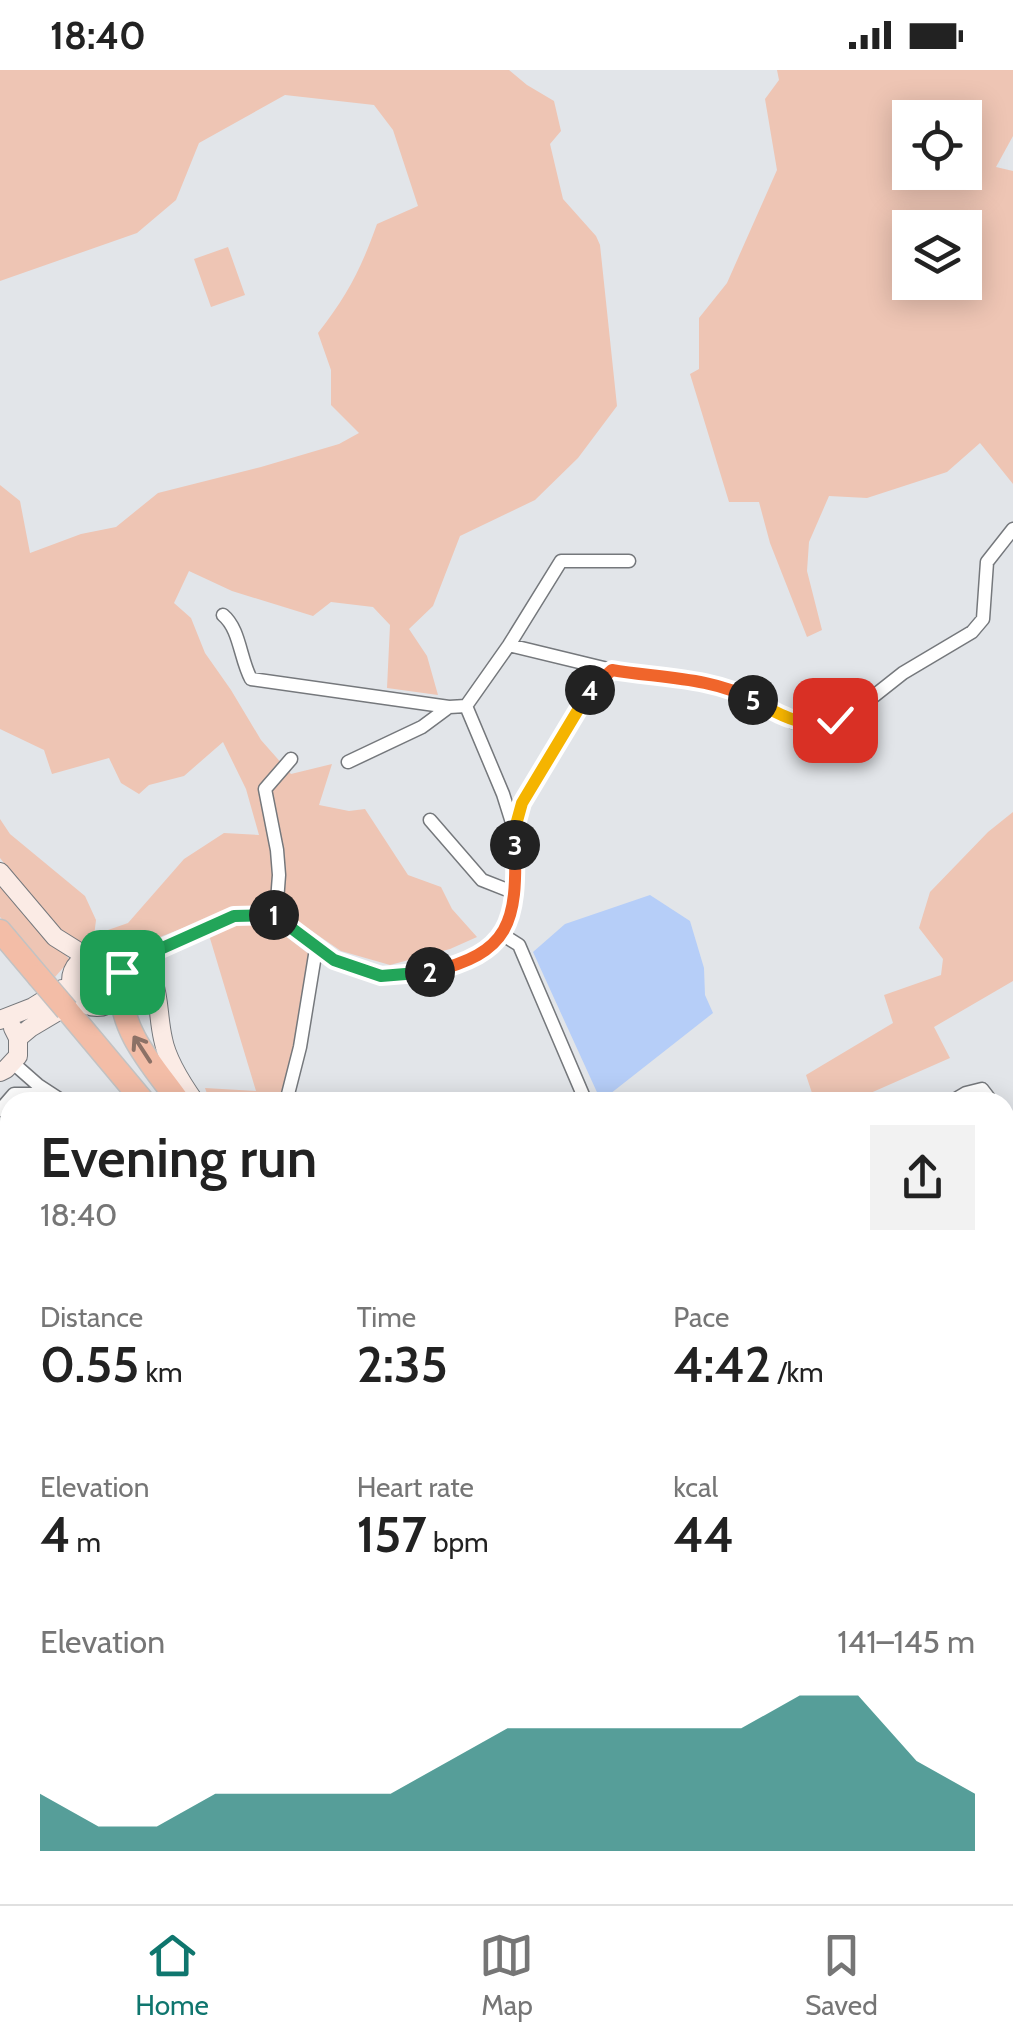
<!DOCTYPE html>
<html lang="en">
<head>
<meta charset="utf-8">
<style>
  :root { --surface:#fff; --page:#f2f2f2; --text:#222; --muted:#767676; --line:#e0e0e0; --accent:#0f766e }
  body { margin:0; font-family:Cabin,sans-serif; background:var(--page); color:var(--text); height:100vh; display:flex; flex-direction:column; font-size:38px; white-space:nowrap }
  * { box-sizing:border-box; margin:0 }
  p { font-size:32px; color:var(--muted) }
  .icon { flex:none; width:55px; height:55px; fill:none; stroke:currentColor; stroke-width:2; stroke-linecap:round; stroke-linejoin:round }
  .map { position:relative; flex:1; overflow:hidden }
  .sheet { position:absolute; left:0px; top:1022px; width:1015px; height:812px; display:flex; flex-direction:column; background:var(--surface); border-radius:30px 30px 0 0; box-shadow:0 5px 25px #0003 }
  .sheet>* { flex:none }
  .controls { position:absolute; left:892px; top:30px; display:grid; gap:20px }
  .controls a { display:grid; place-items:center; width:90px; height:90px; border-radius:0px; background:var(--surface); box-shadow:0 5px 25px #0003; font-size:50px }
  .pin { position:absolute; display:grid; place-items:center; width:85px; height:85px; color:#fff; margin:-42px; border-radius:20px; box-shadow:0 5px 15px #0006 }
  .km { position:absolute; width:50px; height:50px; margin:-25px; border-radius:50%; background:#222; color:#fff; font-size:28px; line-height:50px; text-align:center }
  .round { display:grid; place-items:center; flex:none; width:105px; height:105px; border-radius:0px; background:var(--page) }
  .head { display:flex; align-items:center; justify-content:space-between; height:170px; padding:0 40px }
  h1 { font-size:55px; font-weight:600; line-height:75px }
  .stats { display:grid; grid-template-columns:repeat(3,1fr); gap:15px; height:170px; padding:10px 40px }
  .stats div { display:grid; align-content:center }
  .stats b { font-size:50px; font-weight:600 }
  .stats small { font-size:28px; font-weight:400 }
  .stats p { font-size:28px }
  .chart { height:280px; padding:20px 40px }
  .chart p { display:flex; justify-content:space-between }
  .chart svg { width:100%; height:180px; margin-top:10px; fill:var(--accent); opacity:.7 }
  .status { display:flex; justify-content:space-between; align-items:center; height:70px; padding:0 50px; background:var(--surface); direction:ltr }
  .status svg { height:28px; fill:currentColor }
  .dock { display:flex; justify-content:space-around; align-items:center; height:140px; border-top:2px solid var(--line); background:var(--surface); font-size:28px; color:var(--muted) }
  .dock a { display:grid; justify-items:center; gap:5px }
  .dock .current { color:var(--accent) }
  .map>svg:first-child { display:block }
  .green { fill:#eec5b4; fill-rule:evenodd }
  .water { fill:#b6cef8 }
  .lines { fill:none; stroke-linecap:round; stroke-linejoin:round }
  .street-casing { stroke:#75787c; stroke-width:15 }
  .secondary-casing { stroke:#75787c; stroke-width:20 }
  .highway-casing { stroke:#c2c2c2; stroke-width:25 }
  .street { stroke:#fff; stroke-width:12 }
  .secondary { stroke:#fbebe5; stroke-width:18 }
  .highway { stroke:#f3bda7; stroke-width:22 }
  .rail { stroke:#7d7f81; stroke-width:4; stroke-dasharray:5 10; stroke-linecap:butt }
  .highway-bridge-casing { stroke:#c2c2c2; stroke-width:25; stroke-linecap:butt }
  .highway-bridge { stroke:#f3bda7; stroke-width:22 }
  .oneway { stroke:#8c7166 }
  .split-1-casing { stroke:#fff; stroke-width:20 }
  .split-2-casing { stroke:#fff; stroke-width:20 }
  .split-3-casing { stroke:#fff; stroke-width:20 }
  .split-4-casing { stroke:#fff; stroke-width:20 }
  .split-5-casing { stroke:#fff; stroke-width:20 }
  .split-6-casing { stroke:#fff; stroke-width:20 }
  .split-1 { stroke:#22a559; stroke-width:12 }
  .split-2 { stroke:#22a559; stroke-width:12 }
  .split-3 { stroke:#f0652b; stroke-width:12 }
  .split-4 { stroke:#f5b400; stroke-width:12 }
  .split-5 { stroke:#f0652b; stroke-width:12 }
  .split-6 { stroke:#f5b400; stroke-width:12 }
</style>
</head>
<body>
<div class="status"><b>18:40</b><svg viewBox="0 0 49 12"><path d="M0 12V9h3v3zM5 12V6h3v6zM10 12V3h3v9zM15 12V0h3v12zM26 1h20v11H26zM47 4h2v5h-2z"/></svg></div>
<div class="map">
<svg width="1013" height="1834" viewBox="0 0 1013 1834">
  <rect width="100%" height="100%" fill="#e2e5e9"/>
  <!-- green -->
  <path class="green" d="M0,0H509L527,15L554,31L561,61L550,74L563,129L596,166L600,175L617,336L578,388L535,430L460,466L433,536L409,559L427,586L438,625L387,618L390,555L373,537L331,532L313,546L232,521L189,501L174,533L191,548L205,583L231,620L261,670L291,704L332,694L319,735L349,741L365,739L408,805L441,817L452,839L477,867L450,879L390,895L341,881L284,842L273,815L267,832L227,841L129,879L108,860L128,853L184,789L224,763L259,765L246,719L223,672L184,706L149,715L139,724L121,713L109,688L52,704L44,680L0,659V415L20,431L30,483L81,464L116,457L158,423L261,397L339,374L359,363L331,335V300L318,263C347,226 361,199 377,154L418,136L393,60L374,35L285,25L199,73L176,130L137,163L0,211Z
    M777,0H1013V66L996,97L1013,101V414L980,373L947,402L867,428L829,426L809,472L807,501L822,560L807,567L770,473L759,432H729L690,304L699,299V248L727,213L777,100L765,29L779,10ZM910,48H965V102H910ZM910,158H965V212H910Z
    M228,177L245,225L211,237L194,189Z
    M1013,742V911L934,957L950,988L850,1032H815L806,1005L893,953L884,925L941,905L943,889L919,858L930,822L988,762Z
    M0,749L10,764L85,826L96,850L93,874L77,875L42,842L0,788Z
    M0,812L70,890L55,907L0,847Z
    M264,849L310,885L283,1032H210L205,1018L256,1021L209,865L232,851Z
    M10,1047V1278L8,1272L0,1274V1160L2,1153C0,1126 0,1068 10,1047Z
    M1013,1267V1331L1005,1330V1270Z
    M0,1759L10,1783V1825H28L31,1834H0Z
    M112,1825H156L159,1834H116Z"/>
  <!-- water -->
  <path class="water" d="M650,825L690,851L704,898L705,925L713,943L601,1031L533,882L565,854Z"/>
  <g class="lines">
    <!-- street casing -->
    <g class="street-casing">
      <path id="street" d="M223,545C240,559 240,589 251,609L449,637L466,636L503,724L514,759
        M509,575L612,600
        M466,636L509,575L561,491H629
        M348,692L422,657L449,637
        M430,750L482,810L515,823
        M276,845L279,805L277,780L265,719L291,689
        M503,865L519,875L586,1032
        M117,895L139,887L211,854L234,846L254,844L276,845L334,891L381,906L433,902L468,891L489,878L503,865L515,823L514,762L522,733L576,640L592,616L612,600L714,615L742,624L793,652L809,653L835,649L860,637L903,603L972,562L983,549L987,492L1013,459
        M13,993L38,1015L64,1032
        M286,1032L300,977L316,879
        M951,1032L966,1023L982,1019L992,1032
        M0,1040L14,1024H51
        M1005,1063V1091
        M1005,1430L1013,1427
        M1005,1612L1013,1611
        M314,1825L319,1834
        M335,1825L338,1834
        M517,1825L522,1834
        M728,1825L735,1834
        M185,1834L191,1825
        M639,1834L642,1825"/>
    </g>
    <!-- secondary casing -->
    <g class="secondary-casing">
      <path id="secondary" d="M0,802L55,867L87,887
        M71 911a26 26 0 1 1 52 0a26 26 0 1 1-52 0Z
        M139,887C162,914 156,938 163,969C167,990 183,1015 195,1032
        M0,950L33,937L62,919
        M18,968L30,958L72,933
        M0,1002L6,999L18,986V968L13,958
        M852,1825L860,1834"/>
    </g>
    <!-- highway casing -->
    <g class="highway-casing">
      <path id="highway" d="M0,861L38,906
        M122,918C119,961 156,999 179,1032
        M67,940L144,1032
        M803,1825L811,1834"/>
    </g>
    <!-- street -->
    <use href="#street" class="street"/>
    <!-- secondary -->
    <use href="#secondary" class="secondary"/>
    <!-- highway -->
    <use href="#highway" class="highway"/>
    <!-- rail -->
    <path class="rail" d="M0,1693L10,1717
      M0,1719L10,1745
      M45,1825L49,1834"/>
    <!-- highway-bridge casing -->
    <g class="highway-bridge-casing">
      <path id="highway-bridge" d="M38,906L67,940"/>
    </g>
    <!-- highway-bridge -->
    <use href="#highway-bridge" class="highway-bridge"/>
  </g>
  <!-- one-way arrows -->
  <defs><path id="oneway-shaft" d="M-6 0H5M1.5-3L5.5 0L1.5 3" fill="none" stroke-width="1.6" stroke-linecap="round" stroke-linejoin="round" transform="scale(2.5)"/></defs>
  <use class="oneway" href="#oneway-shaft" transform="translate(142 979) rotate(-123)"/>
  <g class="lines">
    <!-- split-1 casing -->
    <g class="split-1-casing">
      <path id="split-1" d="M122,902L118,895L140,888L234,846L274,845"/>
    </g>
    <!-- split-2 casing -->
    <g class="split-2-casing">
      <path id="split-2" d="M274,845L334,890L381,906L430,902"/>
    </g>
    <!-- split-3 casing -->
    <g class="split-3-casing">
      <path id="split-3" d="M430,902C511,883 517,852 515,775"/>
    </g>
    <!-- split-4 casing -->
    <g class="split-4-casing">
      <path id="split-4" d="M515,775L514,762L522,733L590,620"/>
    </g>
    <!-- split-5 casing -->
    <g class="split-5-casing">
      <path id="split-5" d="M590,620L612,600C658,608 712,607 753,630"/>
    </g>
    <!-- split-6 casing -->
    <g class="split-6-casing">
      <path id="split-6" d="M753,630C788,649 794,655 835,650"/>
    </g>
    <!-- split-1 -->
    <use href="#split-1" class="split-1"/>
    <!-- split-2 -->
    <use href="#split-2" class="split-2"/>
    <!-- split-3 -->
    <use href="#split-3" class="split-3"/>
    <!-- split-4 -->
    <use href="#split-4" class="split-4"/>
    <!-- split-5 -->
    <use href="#split-5" class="split-5"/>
    <!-- split-6 -->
    <use href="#split-6" class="split-6"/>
  </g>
</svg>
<div class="controls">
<a><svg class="icon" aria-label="locate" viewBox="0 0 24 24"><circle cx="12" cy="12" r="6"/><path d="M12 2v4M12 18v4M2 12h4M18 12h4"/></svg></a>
<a><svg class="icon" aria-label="layers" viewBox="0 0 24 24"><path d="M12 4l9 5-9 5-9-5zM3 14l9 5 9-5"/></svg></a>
</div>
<div class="pin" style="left:122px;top:902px;background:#1e9e55"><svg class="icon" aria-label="arrive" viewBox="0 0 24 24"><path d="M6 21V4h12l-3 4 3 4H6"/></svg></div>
<div class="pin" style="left:835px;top:650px;background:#d93025"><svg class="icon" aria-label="check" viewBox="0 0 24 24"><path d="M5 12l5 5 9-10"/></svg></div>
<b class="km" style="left:274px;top:845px">1</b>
<b class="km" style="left:430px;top:902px">2</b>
<b class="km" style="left:515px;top:775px">3</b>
<b class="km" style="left:590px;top:620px">4</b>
<b class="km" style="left:753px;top:630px">5</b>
<section class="sheet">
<div class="head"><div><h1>Evening run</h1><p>18:40</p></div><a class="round"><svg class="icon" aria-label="share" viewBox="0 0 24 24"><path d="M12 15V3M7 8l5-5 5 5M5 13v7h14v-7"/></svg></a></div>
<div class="stats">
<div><p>Distance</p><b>0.55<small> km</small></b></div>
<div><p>Time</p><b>2:35</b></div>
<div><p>Pace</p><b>4:42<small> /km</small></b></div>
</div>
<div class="stats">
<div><p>Elevation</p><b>4<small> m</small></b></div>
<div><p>Heart rate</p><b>157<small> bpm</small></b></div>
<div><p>kcal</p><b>44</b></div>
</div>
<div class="chart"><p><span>Elevation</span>141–145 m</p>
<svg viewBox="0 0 160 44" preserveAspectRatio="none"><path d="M0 44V30L10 38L20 38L30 30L40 30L50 30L60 30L70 22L80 14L90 14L100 14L110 14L120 14L130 6L140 6L150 22L160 30V44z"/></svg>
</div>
</section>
</div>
<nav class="dock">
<a class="current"><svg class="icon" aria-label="home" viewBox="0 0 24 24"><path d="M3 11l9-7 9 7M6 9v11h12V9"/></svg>Home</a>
<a><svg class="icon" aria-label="map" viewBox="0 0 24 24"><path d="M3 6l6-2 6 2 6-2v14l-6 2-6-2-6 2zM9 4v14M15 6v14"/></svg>Map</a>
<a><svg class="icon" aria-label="saved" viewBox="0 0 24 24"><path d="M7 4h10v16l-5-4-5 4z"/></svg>Saved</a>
</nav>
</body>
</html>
